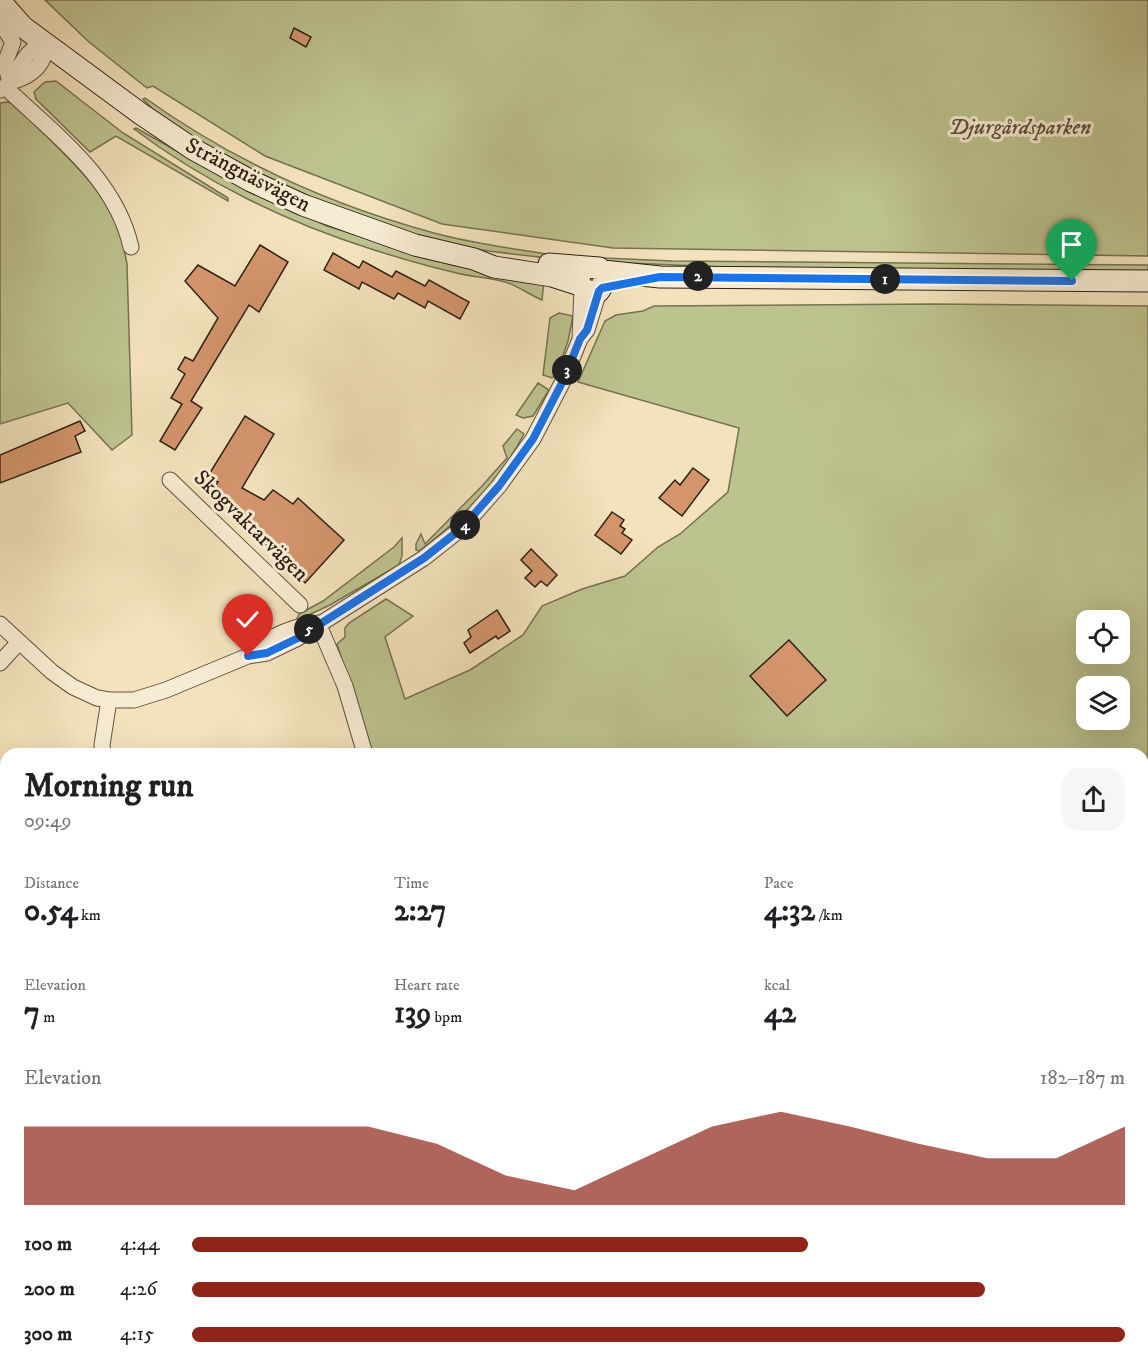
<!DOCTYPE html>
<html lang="en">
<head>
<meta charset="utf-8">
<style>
  :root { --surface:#fff; --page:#f6f6f6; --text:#202124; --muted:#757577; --accent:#8f2418 }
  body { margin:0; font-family:"IM FELL DW Pica",serif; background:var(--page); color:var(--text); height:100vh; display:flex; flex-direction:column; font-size:22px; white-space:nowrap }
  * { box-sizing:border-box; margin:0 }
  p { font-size:20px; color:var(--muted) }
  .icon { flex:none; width:33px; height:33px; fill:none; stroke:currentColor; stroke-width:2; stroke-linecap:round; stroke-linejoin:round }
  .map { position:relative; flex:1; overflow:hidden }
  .details { position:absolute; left:0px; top:748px; width:1149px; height:622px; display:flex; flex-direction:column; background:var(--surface); border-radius:18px 18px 0 0; box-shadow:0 6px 24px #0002 }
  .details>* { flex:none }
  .controls { position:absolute; left:1076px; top:610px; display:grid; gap:12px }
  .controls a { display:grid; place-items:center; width:54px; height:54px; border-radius:12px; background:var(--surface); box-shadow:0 6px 24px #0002; font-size:30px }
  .pin { position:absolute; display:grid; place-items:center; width:51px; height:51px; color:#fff; margin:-62px -26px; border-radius:50% 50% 50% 0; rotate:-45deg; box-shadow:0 0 6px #0007 }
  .pin .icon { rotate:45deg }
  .km { position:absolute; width:30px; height:30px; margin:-15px; border-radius:50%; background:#222; color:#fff; font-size:16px; line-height:30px; text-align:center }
  .round { display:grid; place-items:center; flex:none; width:63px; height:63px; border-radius:18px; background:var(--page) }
  .head { display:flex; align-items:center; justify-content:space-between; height:102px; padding:0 24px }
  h1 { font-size:33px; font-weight:800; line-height:45px }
  .stats { display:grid; grid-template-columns:repeat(3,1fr); gap:9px; height:102px; padding:6px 24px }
  .stats div { display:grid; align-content:center }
  .stats b { font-size:30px; font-weight:800 }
  .stats small { font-size:16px; font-weight:400 }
  .stats p { font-size:16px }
  .chart { height:168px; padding:12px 24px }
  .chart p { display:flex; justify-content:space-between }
  .chart svg { width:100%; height:108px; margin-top:6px; fill:var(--accent); opacity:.7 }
  ul { padding:0 24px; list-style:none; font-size:20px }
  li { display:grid; grid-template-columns:96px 72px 1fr; align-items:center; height:45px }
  li i { height:15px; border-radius:8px; background:var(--accent) }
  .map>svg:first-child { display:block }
  .green { fill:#bdc38f; stroke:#767252; stroke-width:1.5; fill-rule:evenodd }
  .building { fill:#d4956d; stroke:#2e2216; stroke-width:1.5 }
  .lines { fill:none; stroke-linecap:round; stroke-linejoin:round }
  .minor-casing { stroke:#5f5240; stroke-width:17 }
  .secondary-casing { stroke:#2e2216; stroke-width:23 }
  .minor { stroke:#f7ecd3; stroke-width:15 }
  .secondary { stroke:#f7ecd3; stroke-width:21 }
  .route-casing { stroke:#fff; stroke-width:12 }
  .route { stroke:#1a73e8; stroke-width:8 }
  .labels { text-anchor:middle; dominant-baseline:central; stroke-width:6; stroke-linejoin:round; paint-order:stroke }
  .park-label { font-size:22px; font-style:italic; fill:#59523a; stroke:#f7ecd3 }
  .street-label { font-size:22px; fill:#2e2216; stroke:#f7ecd3 }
</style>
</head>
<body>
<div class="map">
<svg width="1148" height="1370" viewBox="0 0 1148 1370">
  <rect width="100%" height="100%" fill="#f3e2bc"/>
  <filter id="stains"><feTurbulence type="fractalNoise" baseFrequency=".00333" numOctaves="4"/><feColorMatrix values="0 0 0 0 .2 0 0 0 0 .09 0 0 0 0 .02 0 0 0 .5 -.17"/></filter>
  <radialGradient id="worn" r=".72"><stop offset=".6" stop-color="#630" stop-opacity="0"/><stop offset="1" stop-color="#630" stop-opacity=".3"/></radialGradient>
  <!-- green -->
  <path class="green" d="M45,0H1148V256L613,248L442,224L265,156L153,86L147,88L89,42Z
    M56,81L123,133L228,198V201L116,136L90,152L36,99L34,92L45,82Z
    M145,98C232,160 330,205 434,233C470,243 509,248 546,254V258C517,254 488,252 459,246C380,231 301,196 230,158C198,141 167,126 143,99Z
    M8,102L14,104C46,137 95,178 115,219C121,233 124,249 127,264L132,435L112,450L68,403L0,424V103Z
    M136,128L241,187L327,226L448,264L544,280L542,300C530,295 518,286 505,282C491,278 475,277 461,274C430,267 399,258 368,248C286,222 203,181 134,129Z
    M559,256L672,261L1148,265V271L772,269L605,262Z
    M933,304L1148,306V1370H584L582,1365H1143V754H371L337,644L345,637V628L349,623L386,599L413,616L385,637L405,699L470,670L523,635L542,606L582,589L625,576L658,547L680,534L728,492L739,428L578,382L605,321L616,315L643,311L654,306ZM1086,621H1119V654H1086ZM1086,687H1119V720H1086Z
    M559,313L573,316L568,341L556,375L552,378L543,375L550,318Z
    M538,383L549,390L533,416L523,418L516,415Z
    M517,429L524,434C499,482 462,519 419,551L416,550V544L421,534L425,544L481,487L507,458L503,446Z
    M402,538V556L399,565L330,605L296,621L299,614L323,601L394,547Z
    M0,954L6,957V1365H483V1370H0Z"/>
  <!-- building -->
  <path class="building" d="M294,28L311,37L306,47L290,38Z
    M260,245L288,262L259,312L249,305L191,401L202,408L175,450L160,441L182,404L171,398L185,374L178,369L185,357L193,361L218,318L185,281L198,265L235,286Z
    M333,253L359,268L363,261L392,277L396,271L425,286L429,280L469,302L460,319L428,301L425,308L398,293L394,299L362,282L359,289L324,270Z
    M245,416L274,434L242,488L264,500L273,490L293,504L298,498L344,540L305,583L226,506L228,503L216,485L218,482L208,476Z
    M80,421L85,431L75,436L81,452L0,483V455Z
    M693,468L709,480L682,516L659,498L675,480L680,485Z
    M612,512L624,520L620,526L625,529L622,533L632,540L621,554L595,535Z
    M531,549L557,575L547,586L541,581L535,587L525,578L532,571L521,560Z
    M497,610L510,631L498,639L496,636L470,653L464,643L471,637L468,630Z
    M789,640L826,680L787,716L750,676Z"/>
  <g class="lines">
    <!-- minor casing -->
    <g class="minor-casing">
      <path id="minor" d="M0,22L13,42L5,63L10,82
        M5,87C54,134 115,177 131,247
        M0,90C19,80 19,51 46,42C46,65 31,77 10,82
        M580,339L582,288
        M170,480L300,605
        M318,623L345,686L365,754
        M0,624L52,672L73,687L97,698L109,700H134L166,690L248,656L267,653L298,638L424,558L462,528L499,486L533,439L563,381L580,339L587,330L599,291
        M248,656C266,638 288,628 313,624
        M0,663L19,642
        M103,754L102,745L109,700
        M575,1365L577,1370"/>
    </g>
    <!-- secondary casing -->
    <g class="secondary-casing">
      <path id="secondary" d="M0,1L23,27L141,114L193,149L251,181L303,205L415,245L474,259L494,267L552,276L580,285
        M549,264L599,268L606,280L599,291H586C577,284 577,276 585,268
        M603,271L660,277L1148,281"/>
    </g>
    <!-- minor -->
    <use href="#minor" class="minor"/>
    <!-- secondary -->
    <use href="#secondary" class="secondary"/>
  </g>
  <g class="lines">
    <!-- route casing -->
    <g class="route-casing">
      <path id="route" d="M248,656L267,653L298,638L424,558L462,528L499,486L533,439L563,381L580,339L587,330L599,291L602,288L660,277L1072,281"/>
    </g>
    <!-- route -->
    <use href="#route" class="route"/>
  </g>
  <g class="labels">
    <!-- park labels -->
    <g class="park-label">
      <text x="1020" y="127">Djurgårdsparken</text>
    </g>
    <!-- street labels -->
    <g class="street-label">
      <text transform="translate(248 175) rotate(27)">Strängnäsvägen</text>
      <text transform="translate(251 526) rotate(44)">Skogvaktarvägen</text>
    </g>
  </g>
  <rect width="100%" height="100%" filter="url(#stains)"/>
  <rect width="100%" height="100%" fill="url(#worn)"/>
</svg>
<div class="controls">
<a><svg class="icon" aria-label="locate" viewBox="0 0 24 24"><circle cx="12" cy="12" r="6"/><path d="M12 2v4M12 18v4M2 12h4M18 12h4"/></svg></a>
<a><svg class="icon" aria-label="layers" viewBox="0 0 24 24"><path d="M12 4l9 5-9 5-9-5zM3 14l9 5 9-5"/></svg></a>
</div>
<div class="pin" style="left:1072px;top:281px;background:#1e9e55"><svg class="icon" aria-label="arrive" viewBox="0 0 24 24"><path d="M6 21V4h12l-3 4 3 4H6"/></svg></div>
<div class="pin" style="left:248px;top:656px;background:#d93025"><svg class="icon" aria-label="check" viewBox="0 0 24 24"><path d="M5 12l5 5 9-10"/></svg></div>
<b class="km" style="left:885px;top:279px">1</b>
<b class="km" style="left:698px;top:276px">2</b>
<b class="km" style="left:567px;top:370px">3</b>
<b class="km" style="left:465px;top:525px">4</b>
<b class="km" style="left:309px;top:629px">5</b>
<section class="details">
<div class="head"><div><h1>Morning run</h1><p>09:49</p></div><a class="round"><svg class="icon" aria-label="share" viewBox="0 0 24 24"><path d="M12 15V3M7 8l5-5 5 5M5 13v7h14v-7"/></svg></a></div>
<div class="stats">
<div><p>Distance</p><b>0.54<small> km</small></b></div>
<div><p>Time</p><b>2:27</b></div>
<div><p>Pace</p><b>4:32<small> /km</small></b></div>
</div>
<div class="stats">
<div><p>Elevation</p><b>7<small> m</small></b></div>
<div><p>Heart rate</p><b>139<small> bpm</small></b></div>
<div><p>kcal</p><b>42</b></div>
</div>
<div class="chart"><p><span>Elevation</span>182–187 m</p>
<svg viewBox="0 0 160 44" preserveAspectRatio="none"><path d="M0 44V12L10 12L20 12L30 12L40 12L50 12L60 19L70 32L80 38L90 25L100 12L110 6L120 12L130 19L140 25L150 25L160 12V44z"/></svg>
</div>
<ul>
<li><b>100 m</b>4:44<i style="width:66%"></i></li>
<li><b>200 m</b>4:26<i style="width:85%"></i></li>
<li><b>300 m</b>4:15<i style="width:100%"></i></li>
</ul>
</section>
</div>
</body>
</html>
